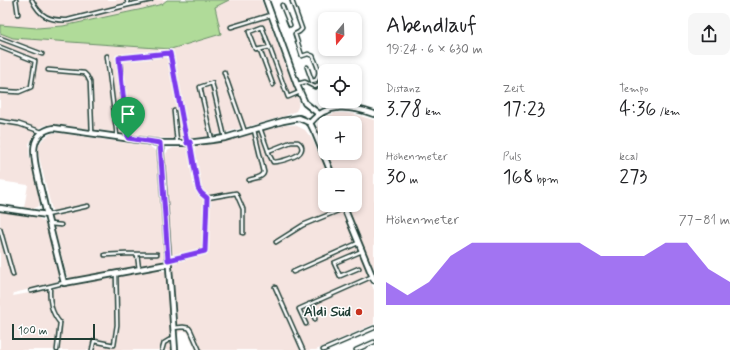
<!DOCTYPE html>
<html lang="de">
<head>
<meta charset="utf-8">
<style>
  :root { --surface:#fff; --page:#f6f6f6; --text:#202124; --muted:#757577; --accent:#7c3aed }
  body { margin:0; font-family:Mynerve,sans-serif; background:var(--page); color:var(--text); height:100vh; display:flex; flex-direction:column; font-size:15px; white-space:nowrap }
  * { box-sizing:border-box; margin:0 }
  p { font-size:13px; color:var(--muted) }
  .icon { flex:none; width:22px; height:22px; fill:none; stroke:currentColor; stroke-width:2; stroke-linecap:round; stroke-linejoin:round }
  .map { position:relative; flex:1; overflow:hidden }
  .sheet { display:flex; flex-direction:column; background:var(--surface); width:368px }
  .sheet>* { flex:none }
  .needle { width:26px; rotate:199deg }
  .tools { position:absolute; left:318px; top:12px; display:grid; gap:8px }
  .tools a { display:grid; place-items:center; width:44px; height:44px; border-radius:8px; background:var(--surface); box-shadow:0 2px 6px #0003; font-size:20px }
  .scale { position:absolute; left:12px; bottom:10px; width:83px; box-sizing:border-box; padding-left:4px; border:2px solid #1f3d34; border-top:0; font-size:11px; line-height:14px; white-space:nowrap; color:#1f3d34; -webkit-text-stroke:3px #fff; paint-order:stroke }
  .pin { position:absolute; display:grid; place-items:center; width:34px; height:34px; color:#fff; margin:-41px -17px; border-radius:50% 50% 50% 0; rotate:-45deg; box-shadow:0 0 4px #0007 }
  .pin .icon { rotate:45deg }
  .round { display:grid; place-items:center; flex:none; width:42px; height:42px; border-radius:8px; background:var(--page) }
  .headline { display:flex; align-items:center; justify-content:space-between; height:68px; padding:0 12px }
  h1 { font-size:22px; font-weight:600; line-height:30px }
  .figures { display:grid; grid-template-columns:repeat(3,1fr); gap:6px; height:68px; padding:4px 12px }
  .figures div { display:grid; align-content:center }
  .figures b { font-size:20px; font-weight:600 }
  .figures small { font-size:11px; font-weight:400 }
  .figures p { font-size:11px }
  .chart { height:112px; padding:8px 12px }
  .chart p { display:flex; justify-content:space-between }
  .chart svg { width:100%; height:72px; margin-top:4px; fill:var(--accent); opacity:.7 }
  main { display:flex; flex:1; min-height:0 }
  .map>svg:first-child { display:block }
  .built { fill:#f5e4e0 }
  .green { fill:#b0db99; stroke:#688c66 }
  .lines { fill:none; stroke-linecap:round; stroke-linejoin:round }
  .service-casing { stroke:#1f3d34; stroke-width:5.5 }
  .minor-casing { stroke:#1f3d34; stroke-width:8 }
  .service { stroke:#fff; stroke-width:2.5 }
  .minor { stroke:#fff; stroke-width:4.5 }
  .route-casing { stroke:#fff; stroke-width:8 }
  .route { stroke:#7c3aed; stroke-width:5 }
  .poi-dot { fill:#c8321e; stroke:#fff; stroke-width:1.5 }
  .labels { text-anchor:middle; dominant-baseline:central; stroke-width:3; stroke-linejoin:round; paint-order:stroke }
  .poi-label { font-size:14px; font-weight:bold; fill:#1f3d34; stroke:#fff; text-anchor:end }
</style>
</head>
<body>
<main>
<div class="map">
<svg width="374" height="350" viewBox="0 0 374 350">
  <rect width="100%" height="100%" fill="#fff"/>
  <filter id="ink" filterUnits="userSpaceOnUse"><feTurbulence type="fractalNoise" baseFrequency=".025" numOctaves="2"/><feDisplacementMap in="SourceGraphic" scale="8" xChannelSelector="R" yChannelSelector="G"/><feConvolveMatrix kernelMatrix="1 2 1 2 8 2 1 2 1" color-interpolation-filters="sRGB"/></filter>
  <g filter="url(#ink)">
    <!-- built -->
    <path class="built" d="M0,0H167L162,4L124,13L63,26L37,28L1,25H0Z
      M229,0H261L299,101L298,107L296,111L285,116L227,132L203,137L180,139L156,138L56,124L46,125L41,127L34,134L29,144V154L40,199L39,206L33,209L24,208L28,185L0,181V122L20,125V123L0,119V33L13,38L171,49L221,34L215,7Z
      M335,113H345L354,114L374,120V272L347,205H355V175H335V174L327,153H355V123H325V148L318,132V125L320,120L324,117Z
      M284,125H295L305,130L312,139L318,152H319L328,175H325V205H340L374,290V324L316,350H196L188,333L186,331L179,332L178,335L164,159L166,153L169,150L173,148L192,147L222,142Z
      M52,133H59L149,146L156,151L157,155L165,257L161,262L73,278H70L67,276L51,216L53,215L38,152L39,145L43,139Z
      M0,211L37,217L44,222L48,228L59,276L58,280L55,283L14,293L13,296L154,270L166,271L172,350H0Z"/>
    <!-- green -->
    <path class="green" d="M167,0H229L215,7L221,34L171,49L13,38L0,33V25L37,28L63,26L143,9L162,4Z"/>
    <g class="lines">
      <!-- service casing -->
      <g class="service-casing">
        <path id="service" d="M16,0L18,14
          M32,0C40,17 50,21 68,20L128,5L127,0
          M292,1L302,29L299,32L295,34L302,56L308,54L313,56C316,64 322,72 316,80L312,81L307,67
          M128,5L151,0
          M282,5L290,25
          M231,27L271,15
          M0,38L42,54
          M0,47L35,61L31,87L19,92L0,91
          M270,47L256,50L249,32L262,27L288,97L300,92
          M260,50L273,85
          M107,56L117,136
          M48,70L84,73L87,76L90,82L92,133
          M224,72L245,132
          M297,84L305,82L315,87L325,82
          M174,111L177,142
          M0,121L19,124L42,132
          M260,128L270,156L273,162C279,162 299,157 301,151C303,147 301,144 298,142H291L268,151
          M128,138L119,58L170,53L187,143
          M212,140L200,87L212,83L225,138
          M190,143L198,188L201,193L207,198L236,193L243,209V233
          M249,180C254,178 263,178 264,172L254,130
          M47,215L88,206
          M50,224L61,225
          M0,229L13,275
          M276,242L303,225L345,208
          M137,254H157
          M105,255L126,254H137L139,269
          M168,260L205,251L207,198
          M359,268L340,276L334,263L362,251
          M293,272L358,243
          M50,287C49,301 51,312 60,323L57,350
          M275,287L303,350
          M31,291L63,283
          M309,304L315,319
          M306,324L299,309L373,276
          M173,328L183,327L189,328L191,331L199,349
          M92,350L94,341L114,345L117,325L116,273
          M162,350L164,343L174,337
          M323,350L374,328
          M356,350L374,342"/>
      </g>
      <!-- minor casing -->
      <g class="minor-casing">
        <path id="minor" d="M266,0L297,85L305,103L319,114
          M310,123C327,102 351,106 374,114
          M160,143L175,350
          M343,205L374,280
          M0,208L47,215L64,283L168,264
          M47,215C44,204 42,193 39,182C35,162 25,133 54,128L160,143H187L212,140L225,138L283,121L299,118L304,120L310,123L315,133L332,175"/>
      </g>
      <!-- service -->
      <use href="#service" class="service"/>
      <!-- minor -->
      <use href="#minor" class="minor"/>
    </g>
  </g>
  <g class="lines" filter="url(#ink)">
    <!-- route casing -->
    <g class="route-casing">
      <path id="route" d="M170,53L187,143L190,142L198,188L201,193L207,198L205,251L168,260L160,143L128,138L119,58Z"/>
    </g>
    <!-- route -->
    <use href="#route" class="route"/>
  </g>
  <!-- markers -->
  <circle class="poi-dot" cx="359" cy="312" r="4"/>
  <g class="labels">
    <!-- poi labels -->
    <g class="poi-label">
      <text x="351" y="312">Aldi Süd</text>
    </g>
  </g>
</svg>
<div class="tools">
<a><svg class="needle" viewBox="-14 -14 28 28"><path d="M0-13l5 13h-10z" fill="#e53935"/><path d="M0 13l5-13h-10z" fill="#757577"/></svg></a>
<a><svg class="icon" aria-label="locate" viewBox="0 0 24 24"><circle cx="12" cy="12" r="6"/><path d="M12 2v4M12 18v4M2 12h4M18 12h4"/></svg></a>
<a>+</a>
<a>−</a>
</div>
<div class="scale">100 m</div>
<div class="pin" style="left:128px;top:138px;background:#1e9e55"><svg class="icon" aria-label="arrive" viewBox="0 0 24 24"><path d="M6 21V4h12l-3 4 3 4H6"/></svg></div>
</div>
<section class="sheet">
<div class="headline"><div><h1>Abendlauf</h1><p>19:24 · 6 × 630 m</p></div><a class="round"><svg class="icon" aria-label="share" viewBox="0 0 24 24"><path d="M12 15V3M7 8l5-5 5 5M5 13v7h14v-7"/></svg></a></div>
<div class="figures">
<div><p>Distanz</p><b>3.78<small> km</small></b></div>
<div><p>Zeit</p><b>17:23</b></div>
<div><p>Tempo</p><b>4:36<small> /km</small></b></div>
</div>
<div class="figures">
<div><p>Höhenmeter</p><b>30<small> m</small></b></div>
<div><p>Puls</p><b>168<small> bpm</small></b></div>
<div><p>kcal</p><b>273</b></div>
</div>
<div class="chart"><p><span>Höhenmeter</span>77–81 m</p>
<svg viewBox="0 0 160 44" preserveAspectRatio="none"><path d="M0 44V30L10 38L20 30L30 14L40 6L50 6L60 6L70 6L80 6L90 6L100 14L110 14L120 14L130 6L140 6L150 22L160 30V44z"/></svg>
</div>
</section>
</main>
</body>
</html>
